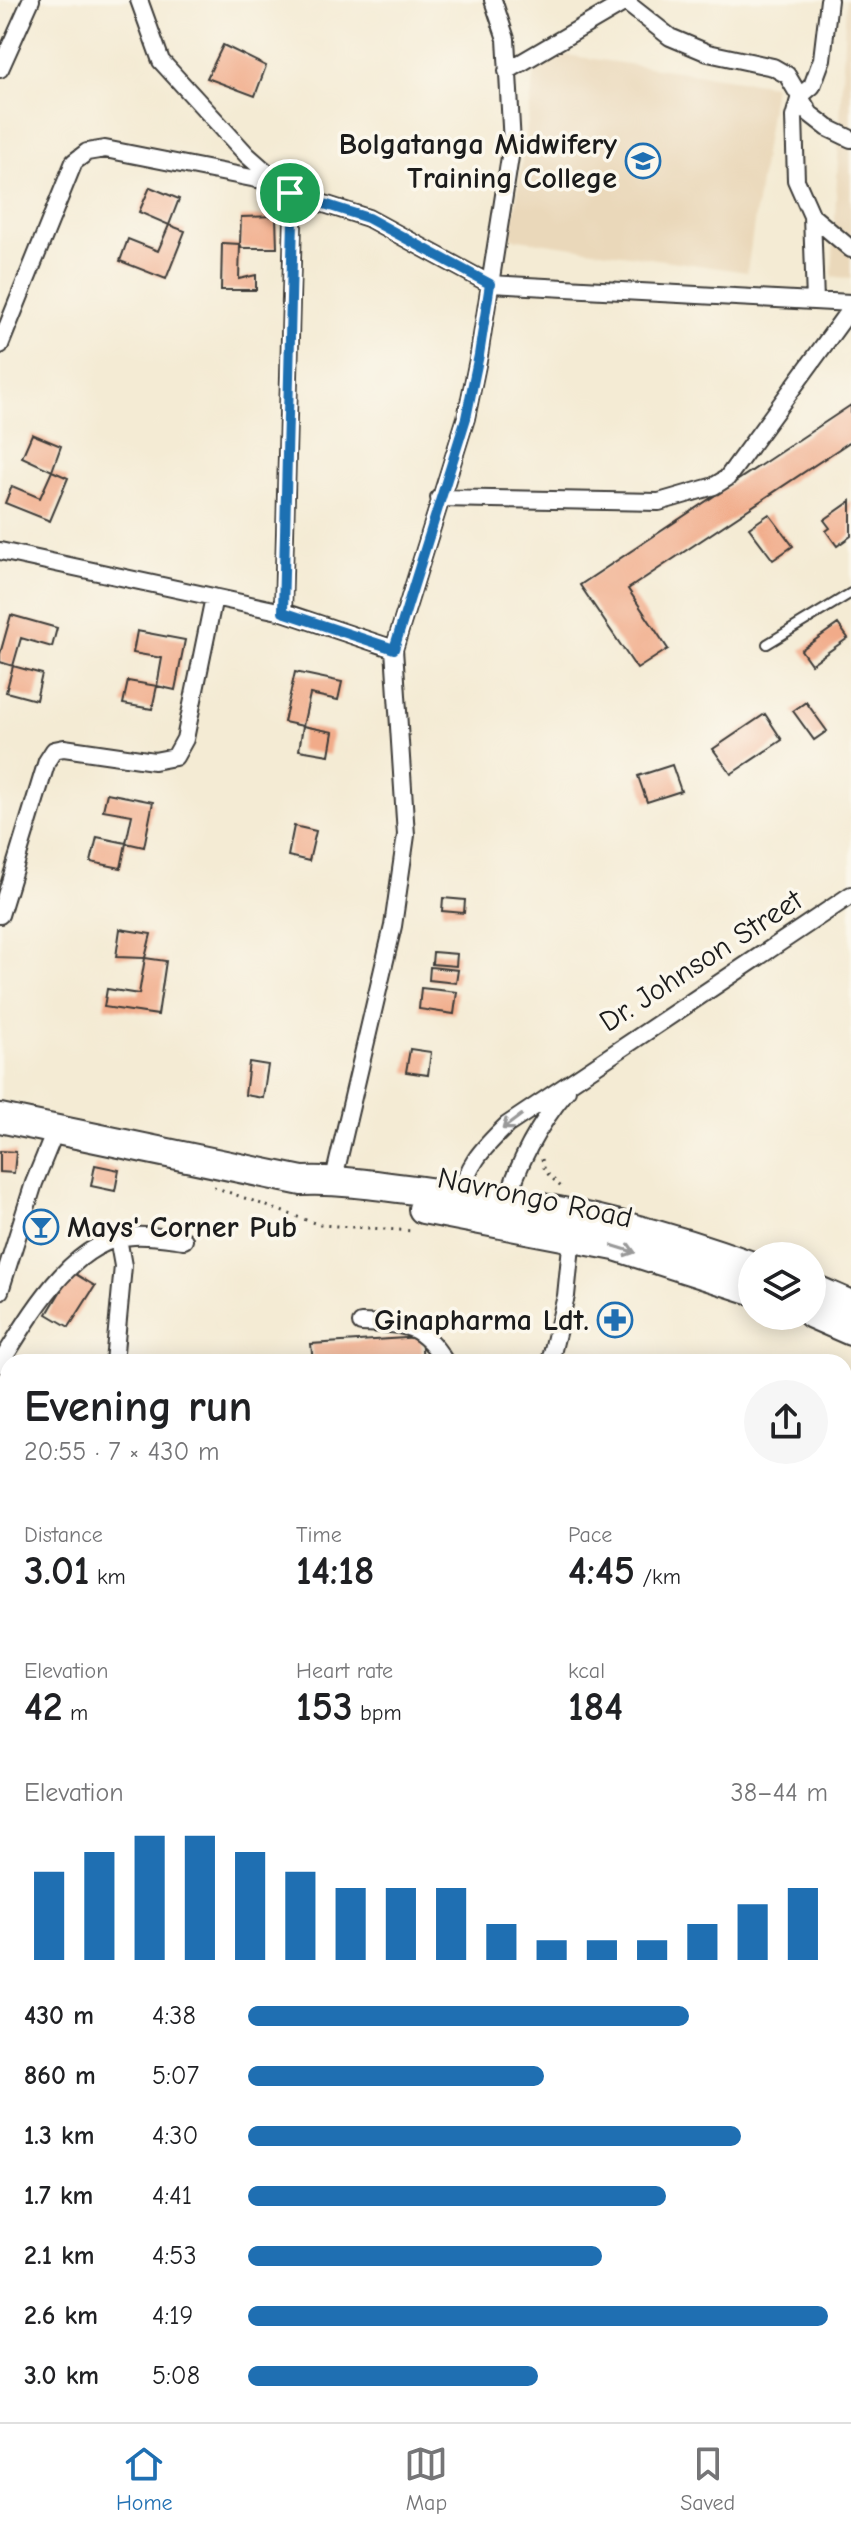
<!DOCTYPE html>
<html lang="en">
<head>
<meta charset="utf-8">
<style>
  :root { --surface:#fff; --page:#f6f6f6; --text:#202124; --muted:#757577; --line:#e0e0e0; --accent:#1f6fb2 }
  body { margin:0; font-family:"Comic Neue",sans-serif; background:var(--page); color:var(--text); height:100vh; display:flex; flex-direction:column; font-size:30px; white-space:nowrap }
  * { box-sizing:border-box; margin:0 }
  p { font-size:26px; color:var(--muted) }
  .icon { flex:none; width:44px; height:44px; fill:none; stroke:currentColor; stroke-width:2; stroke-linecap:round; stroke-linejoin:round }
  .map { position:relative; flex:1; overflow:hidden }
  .drawer { position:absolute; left:0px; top:1354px; width:852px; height:1068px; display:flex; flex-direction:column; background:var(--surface); border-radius:24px 24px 0 0; box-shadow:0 4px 20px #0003 }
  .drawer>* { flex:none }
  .controls { position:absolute; left:738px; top:1242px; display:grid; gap:16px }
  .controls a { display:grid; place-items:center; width:88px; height:88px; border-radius:50%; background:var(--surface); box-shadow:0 4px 20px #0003; font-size:40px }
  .pin { position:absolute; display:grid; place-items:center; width:68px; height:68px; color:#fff; margin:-34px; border:4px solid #fff; border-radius:50%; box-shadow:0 2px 8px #0007 }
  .round { display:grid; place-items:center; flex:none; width:84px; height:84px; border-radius:42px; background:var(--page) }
  .summary { display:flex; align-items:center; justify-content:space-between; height:136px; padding:0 24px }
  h1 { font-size:44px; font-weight:700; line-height:60px }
  .figures { display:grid; grid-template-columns:repeat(3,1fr); gap:12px; height:136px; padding:8px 24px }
  .figures div { display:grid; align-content:center }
  .figures b { font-size:40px; font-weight:700 }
  .figures small { font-size:22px; font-weight:400 }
  .figures p { font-size:22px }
  .chart { height:224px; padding:16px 24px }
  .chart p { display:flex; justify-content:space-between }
  .chart svg { width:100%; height:144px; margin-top:8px; stroke:var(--accent); stroke-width:6 }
  ul { padding:0 24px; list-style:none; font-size:26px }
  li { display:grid; grid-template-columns:128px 96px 1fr; align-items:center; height:60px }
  li i { height:20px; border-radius:10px; background:var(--accent) }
  .tabs { display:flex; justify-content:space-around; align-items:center; height:112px; border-top:2px solid var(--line); background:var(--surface); font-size:22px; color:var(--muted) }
  .tabs a { display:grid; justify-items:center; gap:4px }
  .tabs .current { color:var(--accent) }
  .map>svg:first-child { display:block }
  .built { fill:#ead8ba }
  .building { fill:#f1ab89 }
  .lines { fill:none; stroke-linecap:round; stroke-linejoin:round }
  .service-casing { stroke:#3c3b38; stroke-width:12 }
  .minor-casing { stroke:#3c3b38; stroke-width:20 }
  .trunk-casing { stroke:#3c3b38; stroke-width:32 }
  .path { stroke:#3c3b38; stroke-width:3; stroke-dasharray:2 6; stroke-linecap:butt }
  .service { stroke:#fff; stroke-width:8 }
  .minor { stroke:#fff; stroke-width:16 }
  .trunk { stroke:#fff; stroke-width:28 }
  .oneway { stroke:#999 }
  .route-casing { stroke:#fff; stroke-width:16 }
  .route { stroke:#1f6fb2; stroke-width:10 }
  .labels { text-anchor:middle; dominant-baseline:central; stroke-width:7; stroke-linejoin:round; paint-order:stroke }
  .poi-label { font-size:30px; font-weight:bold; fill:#1c1c1c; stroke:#fbf7ec; text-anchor:end }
  .street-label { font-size:30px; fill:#1c1c1c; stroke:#fbf7ec }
</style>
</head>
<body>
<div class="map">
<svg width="851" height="2422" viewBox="0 0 851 2422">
  <rect width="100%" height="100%" fill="#fbf7ec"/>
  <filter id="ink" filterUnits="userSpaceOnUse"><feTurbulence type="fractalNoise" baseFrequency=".0125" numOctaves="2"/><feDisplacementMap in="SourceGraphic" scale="16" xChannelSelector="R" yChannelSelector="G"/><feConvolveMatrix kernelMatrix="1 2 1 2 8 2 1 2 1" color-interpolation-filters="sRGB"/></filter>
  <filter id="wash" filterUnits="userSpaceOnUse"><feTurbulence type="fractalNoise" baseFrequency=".006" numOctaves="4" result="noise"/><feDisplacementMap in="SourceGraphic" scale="32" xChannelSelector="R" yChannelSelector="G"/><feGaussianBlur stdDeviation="1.8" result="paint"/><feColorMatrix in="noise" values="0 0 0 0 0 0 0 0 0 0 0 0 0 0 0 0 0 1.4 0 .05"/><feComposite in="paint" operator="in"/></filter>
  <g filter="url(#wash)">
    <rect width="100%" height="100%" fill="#f4ebd4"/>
    <!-- built -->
    <path class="built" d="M846,0H851V278L832,277Z
      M538,51L774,85L747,272L511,238Z"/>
    <g id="blocks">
      <!-- building -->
      <path class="building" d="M223,45L266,66L255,96L207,78Z
        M150,187L179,199L169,225L139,212Z
        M276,216L277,248H242L240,244L241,217Z
        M169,225L185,231L166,279L120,261L128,239L158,251Z
        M222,243L240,244L239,279L256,275V290H221Z
        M851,405V441L628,589L668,649L637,669L580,585Z
        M32,434L61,446L52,471L22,457Z
        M52,471L68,478L50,521L5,503L12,486L40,498Z
        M851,501V536L837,546L826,531L830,528L824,520Z
        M769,514L793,546L773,560L749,528Z
        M11,615L57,628L52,647L21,638L13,666L0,662V654Z
        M838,624L848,638L811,664L801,650Z
        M137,631L185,640L175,690L157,686L162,658L133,653Z
        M13,666L42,674L36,700L6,692Z
        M295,672L342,682L338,700L310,694L303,726L284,722Z
        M128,681L157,686L152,709L123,704Z
        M806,702L827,731L814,740L793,711Z
        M765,714L782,740L731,774L713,749Z
        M303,726L333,732L329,755L299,750Z
        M672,765L681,791L647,802L638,776Z
        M107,793L153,802L144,847L126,843L132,815L103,810Z
        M294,826L316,831L309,861L288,856Z
        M97,837L126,843L121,868L91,862Z
        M443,898L465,900L464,913L442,911Z
        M120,929L151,934L145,958L116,957Z
        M433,952L457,954L456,966L432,964Z
        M145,958L166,961L158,1015L104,1007L107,989L139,994Z
        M430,967L458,970L456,983L429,980Z
        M421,988L457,992L454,1014L419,1009Z
        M410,1049L431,1052L428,1075L406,1072Z
        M249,1062L268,1065L263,1098L245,1095Z
        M0,1151L16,1152L14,1173L0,1172Z
        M95,1165L119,1170L115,1191L91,1186Z
        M72,1272L95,1286L69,1327L47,1314Z
        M421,1337L423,1362H313L311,1344Z
        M851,1529V1567L844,1571V1533Z
        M0,1825L8,1832V1859L0,1869Z
        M0,2208H8V2243L0,2244Z"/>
    </g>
  </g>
  <g filter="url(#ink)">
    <use href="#blocks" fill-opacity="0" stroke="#3c3b38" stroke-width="2"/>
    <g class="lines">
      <!-- service casing -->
      <g class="service-casing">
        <path id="service" d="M767,644L851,593
          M0,1935L8,1948"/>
      </g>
      <!-- minor casing -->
      <g class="minor-casing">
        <path id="minor" d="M139,0L161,61L247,155L290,193L368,218L490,284L851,303
          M623,0L670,37L708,53L773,67L787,75L810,114L828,128L851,139
          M829,0L822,59L812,86L800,96L794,117L796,180L812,216L851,249
          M0,69L31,0
          M507,71L625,2
          M812,216L815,301
          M0,345L74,162L87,152L105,149L277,183
          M439,498L659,502L714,486L727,478L851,308
          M0,551L283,612L394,649
          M283,612L293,220L290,193
          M0,915L47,761L54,750L64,748L154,761L175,757L185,739L214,597
          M332,1187L393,926L406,835L394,649L466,418L479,355L512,144L506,39L493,0
          M459,1201C467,1165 481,1150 507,1125L851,895
          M506,1206C517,1164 540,1123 567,1090
          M0,1291L34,1183L56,1129
          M361,1323C404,1324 421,1322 445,1362
          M114,1362L123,1266L118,1238
          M550,1362L566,1296L572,1236
          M0,1364C29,1318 72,1238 134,1236C150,1235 168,1238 184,1240
          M844,1463L851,1458
          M844,2023H851
          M0,2057L8,2060
          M844,2134L851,2149
          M0,2337H8
          M844,2343H851
          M579,2414V2422"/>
      </g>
      <!-- trunk casing -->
      <g class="trunk-casing">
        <path id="trunk" d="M0,1118L302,1181C354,1179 403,1190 455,1195C556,1206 656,1231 752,1266
          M423,1209L615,1246L752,1290
          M812,1288L851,1305
          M812,1314L851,1331"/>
      </g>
      <!-- path -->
      <path class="path" d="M542,1159L545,1171L562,1188
        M214,1187L320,1225L415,1231
        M762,1316L792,1327"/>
      <!-- service -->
      <use href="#service" class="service"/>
      <!-- minor -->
      <use href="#minor" class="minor"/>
      <!-- trunk -->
      <use href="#trunk" class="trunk"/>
    </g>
    <!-- one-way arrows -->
    <defs><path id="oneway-shaft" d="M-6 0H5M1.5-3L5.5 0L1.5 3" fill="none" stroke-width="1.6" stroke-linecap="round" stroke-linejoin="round" transform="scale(2)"/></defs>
    <g class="oneway">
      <use href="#oneway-shaft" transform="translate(512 1122) rotate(143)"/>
      <use href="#oneway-shaft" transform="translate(624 1249) rotate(17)"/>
    </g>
  </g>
  <g class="lines" filter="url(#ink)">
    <!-- route casing -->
    <g class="route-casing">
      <path id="route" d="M290,193L368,218L490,284L479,355L466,418L394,649L283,612L293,220Z"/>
    </g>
    <!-- route -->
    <use href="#route" class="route"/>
  </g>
  <!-- icons -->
  <defs>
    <g id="school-ring" transform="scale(1.8)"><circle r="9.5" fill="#fbf7ec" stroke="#1f6fb2" stroke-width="1.5"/><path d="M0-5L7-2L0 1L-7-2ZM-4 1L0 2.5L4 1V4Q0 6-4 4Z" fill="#1f6fb2"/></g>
    <g id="bar-ring" transform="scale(1.8)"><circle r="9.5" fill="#fbf7ec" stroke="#1f6fb2" stroke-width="1.5"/><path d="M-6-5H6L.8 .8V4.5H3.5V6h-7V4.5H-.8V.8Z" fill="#1f6fb2"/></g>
    <g id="pharmacy-ring" transform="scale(1.8)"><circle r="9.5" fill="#fbf7ec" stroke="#1f6fb2" stroke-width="1.5"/><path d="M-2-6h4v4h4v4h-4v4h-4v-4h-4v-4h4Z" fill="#1f6fb2"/></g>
  </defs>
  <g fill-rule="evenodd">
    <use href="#school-ring" x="643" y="161"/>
    <use href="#bar-ring" x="41" y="1227"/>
    <use href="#pharmacy-ring" x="615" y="1320"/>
  </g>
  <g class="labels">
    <!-- poi labels -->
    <g class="poi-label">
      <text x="617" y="144">Bolgatanga Midwifery<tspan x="617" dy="34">Training College</tspan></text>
      <text x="67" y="1227" text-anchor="start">Mays' Corner Pub</text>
      <text x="589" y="1320">Ginapharma Ldt.</text>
    </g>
    <!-- street labels -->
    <g class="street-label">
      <text transform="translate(701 961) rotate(-33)">Dr. Johnson Street</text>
      <text transform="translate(535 1198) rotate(12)">Navrongo Road</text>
    </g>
  </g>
</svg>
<div class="controls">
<a><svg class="icon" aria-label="layers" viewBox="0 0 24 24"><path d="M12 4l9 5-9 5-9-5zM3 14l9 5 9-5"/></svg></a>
</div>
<div class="pin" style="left:290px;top:193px;background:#1e9e55"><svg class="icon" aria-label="arrive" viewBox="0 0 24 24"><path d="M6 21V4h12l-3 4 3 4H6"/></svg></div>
<section class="drawer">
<div class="summary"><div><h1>Evening run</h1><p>20:55 · 7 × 430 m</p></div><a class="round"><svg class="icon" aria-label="share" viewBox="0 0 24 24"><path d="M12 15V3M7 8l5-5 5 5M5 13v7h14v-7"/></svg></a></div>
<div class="figures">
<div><p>Distance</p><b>3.01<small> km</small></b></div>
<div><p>Time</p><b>14:18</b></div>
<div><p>Pace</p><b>4:45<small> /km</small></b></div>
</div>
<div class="figures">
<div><p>Elevation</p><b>42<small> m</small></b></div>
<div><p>Heart rate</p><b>153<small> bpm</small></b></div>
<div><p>kcal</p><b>184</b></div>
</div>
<div class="chart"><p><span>Elevation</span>38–44 m</p>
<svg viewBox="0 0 160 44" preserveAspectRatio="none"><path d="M5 44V17M15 44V11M25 44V6M35 44V6M45 44V11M55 44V17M65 44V22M75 44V22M85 44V22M95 44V33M105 44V38M115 44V38M125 44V38M135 44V33M145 44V27M155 44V22"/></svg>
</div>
<ul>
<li><b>430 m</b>4:38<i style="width:76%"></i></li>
<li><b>860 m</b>5:07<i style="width:51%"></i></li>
<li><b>1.3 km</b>4:30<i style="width:85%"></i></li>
<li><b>1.7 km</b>4:41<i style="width:72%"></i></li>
<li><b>2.1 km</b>4:53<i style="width:61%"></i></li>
<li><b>2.6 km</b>4:19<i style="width:100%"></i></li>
<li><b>3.0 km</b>5:08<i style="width:50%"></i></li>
</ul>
</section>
</div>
<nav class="tabs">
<a class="current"><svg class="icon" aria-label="home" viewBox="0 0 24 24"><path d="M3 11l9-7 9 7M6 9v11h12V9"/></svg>Home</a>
<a><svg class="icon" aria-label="map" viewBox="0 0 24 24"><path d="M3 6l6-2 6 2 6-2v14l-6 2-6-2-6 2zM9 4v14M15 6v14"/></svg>Map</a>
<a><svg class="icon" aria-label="saved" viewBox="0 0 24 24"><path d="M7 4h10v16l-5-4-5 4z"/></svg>Saved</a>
</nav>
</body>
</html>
